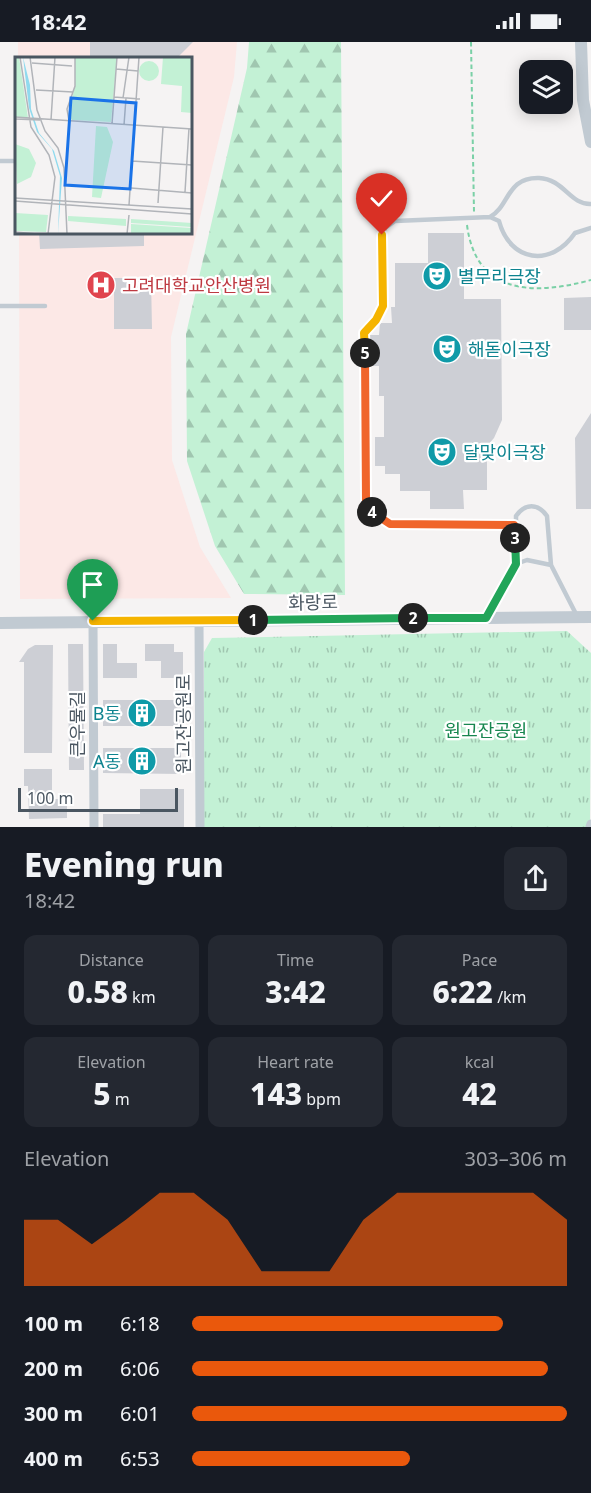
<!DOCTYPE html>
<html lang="en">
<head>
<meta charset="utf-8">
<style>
  :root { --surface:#171b24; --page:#242831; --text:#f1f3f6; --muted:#9ea1a6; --accent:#ea580c }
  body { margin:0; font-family:"Noto Sans","Noto Sans KR",sans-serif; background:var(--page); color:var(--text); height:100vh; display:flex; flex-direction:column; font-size:22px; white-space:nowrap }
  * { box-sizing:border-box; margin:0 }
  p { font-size:20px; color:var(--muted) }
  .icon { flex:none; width:33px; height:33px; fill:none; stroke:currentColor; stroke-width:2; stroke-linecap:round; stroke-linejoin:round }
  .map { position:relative; height:785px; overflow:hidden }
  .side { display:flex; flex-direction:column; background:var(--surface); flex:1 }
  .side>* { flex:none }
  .buttons { position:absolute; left:519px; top:18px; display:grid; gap:12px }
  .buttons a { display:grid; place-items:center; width:54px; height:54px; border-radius:12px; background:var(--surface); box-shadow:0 3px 15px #0003; font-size:30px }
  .scale { position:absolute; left:18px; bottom:15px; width:160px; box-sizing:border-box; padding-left:6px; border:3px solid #4a5661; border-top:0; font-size:16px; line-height:21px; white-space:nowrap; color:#4a5661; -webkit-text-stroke:4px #fff; paint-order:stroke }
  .pin { position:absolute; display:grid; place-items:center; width:51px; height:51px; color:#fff; margin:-62px -26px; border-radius:50% 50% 50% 0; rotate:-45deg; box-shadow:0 0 6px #0007 }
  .pin .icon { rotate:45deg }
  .km { position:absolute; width:30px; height:30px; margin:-15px; border-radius:50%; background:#222; color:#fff; font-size:16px; line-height:30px; text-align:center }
  .round { display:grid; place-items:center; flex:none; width:63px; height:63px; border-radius:12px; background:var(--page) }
  .head { display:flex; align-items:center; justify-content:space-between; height:102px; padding:0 24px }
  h1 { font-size:33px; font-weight:800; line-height:45px }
  .metrics { display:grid; grid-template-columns:repeat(3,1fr); gap:9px; height:102px; padding:6px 24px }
  .metrics div { display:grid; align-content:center; border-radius:12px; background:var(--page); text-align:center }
  .metrics b { font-size:30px; font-weight:800 }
  .metrics small { font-size:16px; font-weight:400 }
  .metrics p { font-size:16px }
  .chart { height:168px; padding:12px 24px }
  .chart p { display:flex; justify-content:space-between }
  .chart svg { width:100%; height:108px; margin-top:6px; fill:var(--accent); opacity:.7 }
  ul { padding:0 24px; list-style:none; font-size:20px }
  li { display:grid; grid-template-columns:96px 72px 1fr; align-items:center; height:45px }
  li i { height:15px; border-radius:8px; background:var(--accent) }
  .status { display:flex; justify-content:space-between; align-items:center; height:42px; padding:0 30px; background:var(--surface); direction:ltr }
  .status svg { height:16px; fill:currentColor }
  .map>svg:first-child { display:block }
  .medical { fill:#fce8e6 }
  .forest { fill:url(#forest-firs) }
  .park { fill:url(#park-tufts) }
  .building { fill:#cdcfd5 }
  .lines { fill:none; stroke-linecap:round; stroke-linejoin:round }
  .path { stroke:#7ad0a6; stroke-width:2; stroke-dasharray:4.5 3; stroke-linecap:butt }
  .service { stroke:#c1cad2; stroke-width:4.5 }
  .minor { stroke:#c1cad2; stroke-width:9 }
  .tertiary { stroke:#c1cad2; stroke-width:12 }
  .split-1-casing { stroke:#fff; stroke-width:12 }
  .split-2-casing { stroke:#fff; stroke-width:12 }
  .split-3-casing { stroke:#fff; stroke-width:12 }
  .split-4-casing { stroke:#fff; stroke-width:12 }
  .split-5-casing { stroke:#fff; stroke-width:12 }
  .split-6-casing { stroke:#fff; stroke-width:12 }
  .split-1 { stroke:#f5b400; stroke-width:8 }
  .split-2 { stroke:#22a559; stroke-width:8 }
  .split-3 { stroke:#22a559; stroke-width:8 }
  .split-4 { stroke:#f0652b; stroke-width:8 }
  .split-5 { stroke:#f0652b; stroke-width:8 }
  .split-6 { stroke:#f5b400; stroke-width:8 }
  .labels { text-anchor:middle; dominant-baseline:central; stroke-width:4.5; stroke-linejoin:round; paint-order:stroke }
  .culture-label { font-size:18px; fill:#0d838f; stroke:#fff; text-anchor:start }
  .health-label { font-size:18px; fill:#be3a42; stroke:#fff; text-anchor:start }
  .street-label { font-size:18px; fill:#4a5661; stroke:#fff }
  .park-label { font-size:18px; fill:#17864f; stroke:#fff }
  .inset-road { fill:none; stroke:#b1b4b9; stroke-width:1.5 }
  .view { fill:#1a73e8; fill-opacity:0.15; stroke:#1a73e8; stroke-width:3 }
  .inset-edge { fill:none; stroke:#4a5661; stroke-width:3 }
</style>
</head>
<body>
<div class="status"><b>18:42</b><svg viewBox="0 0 49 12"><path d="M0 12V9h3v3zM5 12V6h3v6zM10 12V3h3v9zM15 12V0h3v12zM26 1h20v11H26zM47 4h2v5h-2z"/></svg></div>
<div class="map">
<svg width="591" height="785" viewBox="0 0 591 785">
  <defs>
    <pattern id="forest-firs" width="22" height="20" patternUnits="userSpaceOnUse" patternTransform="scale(1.5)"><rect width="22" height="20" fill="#c3f1d5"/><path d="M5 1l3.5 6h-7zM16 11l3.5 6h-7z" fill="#a0c6b0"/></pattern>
    <pattern id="park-tufts" width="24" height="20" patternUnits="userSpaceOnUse" patternTransform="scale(1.5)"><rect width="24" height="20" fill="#c3f1d5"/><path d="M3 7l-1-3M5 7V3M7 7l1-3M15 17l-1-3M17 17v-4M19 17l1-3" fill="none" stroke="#a0c6b0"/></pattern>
  </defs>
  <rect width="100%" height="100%" fill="#f5f3f3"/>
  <!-- medical -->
  <path class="medical" d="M18,0H237L234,35L171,295L172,418L200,505L231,556L20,557L19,191L190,190V16H18Z"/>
  <!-- forest -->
  <path class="forest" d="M249,0H341L345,553L244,552L215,504L187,419L186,292L247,26Z"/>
  <!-- park -->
  <path class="park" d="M567,589L591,611L590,785H204V610L212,596Z"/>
  <!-- building -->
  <path class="building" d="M90,0H193L177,16H90Z
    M39,190H144V204L40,207Z
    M428,191H464V257H501L502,378L494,396L487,404V448H463L464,467H430V449H400V432H385V424H375V395H384V354H379V324H369V293H379L380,281H392L391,265H395V221H428Z
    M114,236H151L152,287H114Z
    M591,255V288H564V256Z
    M591,371V467H576L575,396Z
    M68,602H83L84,728H69Z
    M103,602H117V621H137V636H103Z
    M145,602H174V610H183V636H161V619H145Z
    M35,603H53L52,711H24V620H19L28,607Z
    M103,658H181V684H103Z
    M103,706H181V732L103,731Z
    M24,727H52V757H67V776L29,777L28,744H24Z
    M140,747H184V785H103V772H140Z"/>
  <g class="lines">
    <!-- path -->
    <path class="path" d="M471,0L474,170
      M467,183C476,254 535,253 591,238"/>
    <!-- service -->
    <path class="service" d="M0,119H16
      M361,160L365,169L385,186
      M490,175C510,164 506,135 539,136C564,137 570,163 591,162
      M0,264H45
      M514,483L390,482C377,477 371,470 366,458L364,291L376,278L383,264L382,193L385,186L395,179L490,175L499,179C510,220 551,226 575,191L591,186
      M516,522L527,518L551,523
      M487,574L516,522V474C525,461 538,461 547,474L551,523L576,572"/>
    <!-- minor -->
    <path class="minor" d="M93,579L94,785
      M199,579L200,785
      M590,785L591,782"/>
    <!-- tertiary -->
    <path class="tertiary" d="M581,0L583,58L591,100
      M0,581L591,575"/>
  </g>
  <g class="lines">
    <!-- split-1 casing -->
    <g class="split-1-casing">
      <path id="split-1" d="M93,579L253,578"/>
    </g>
    <!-- split-2 casing -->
    <g class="split-2-casing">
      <path id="split-2" d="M253,578L413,576"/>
    </g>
    <!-- split-3 casing -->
    <g class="split-3-casing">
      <path id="split-3" d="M413,576H486L516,522L515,496"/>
    </g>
    <!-- split-4 casing -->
    <g class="split-4-casing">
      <path id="split-4" d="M372,470L390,482L514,483L515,496"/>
    </g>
    <!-- split-5 casing -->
    <g class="split-5-casing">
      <path id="split-5" d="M365,311L366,458L372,470"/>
    </g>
    <!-- split-6 casing -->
    <g class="split-6-casing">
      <path id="split-6" d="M365,311L364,291L376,278L383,264L382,193"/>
    </g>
    <!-- split-1 -->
    <use href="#split-1" class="split-1"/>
    <!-- split-2 -->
    <use href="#split-2" class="split-2"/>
    <!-- split-3 -->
    <use href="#split-3" class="split-3"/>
    <!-- split-4 -->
    <use href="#split-4" class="split-4"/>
    <!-- split-5 -->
    <use href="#split-5" class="split-5"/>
    <!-- split-6 -->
    <use href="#split-6" class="split-6"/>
  </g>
  <!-- icons -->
  <defs>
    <g id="theatre-disc" transform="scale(1.5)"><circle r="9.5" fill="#0f9aa8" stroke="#fff"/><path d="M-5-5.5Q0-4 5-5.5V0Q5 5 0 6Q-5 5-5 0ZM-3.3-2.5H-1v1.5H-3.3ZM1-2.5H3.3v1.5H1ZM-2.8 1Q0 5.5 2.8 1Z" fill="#fff"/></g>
    <g id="hospital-disc" transform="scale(1.5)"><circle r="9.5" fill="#e0444e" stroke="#fff"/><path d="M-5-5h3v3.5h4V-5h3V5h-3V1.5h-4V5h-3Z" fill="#fff"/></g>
    <g id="building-disc" transform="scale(1.5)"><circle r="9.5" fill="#0f9aa8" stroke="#fff"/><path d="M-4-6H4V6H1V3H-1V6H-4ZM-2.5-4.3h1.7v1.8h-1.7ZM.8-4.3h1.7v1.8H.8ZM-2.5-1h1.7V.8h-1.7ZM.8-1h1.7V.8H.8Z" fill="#fff"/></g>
  </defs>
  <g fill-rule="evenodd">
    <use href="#theatre-disc" x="437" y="234"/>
    <use href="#hospital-disc" x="101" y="243"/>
    <use href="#theatre-disc" x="447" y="307"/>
    <use href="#theatre-disc" x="442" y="410"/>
    <use href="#building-disc" x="142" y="671"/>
    <use href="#building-disc" x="142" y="719"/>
  </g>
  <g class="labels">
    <!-- culture labels -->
    <g class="culture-label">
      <text x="458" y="234">별무리극장</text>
      <text x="468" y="307">해돋이극장</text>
      <text x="463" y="410">달맞이극장</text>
      <text x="121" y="671" text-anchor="end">B동</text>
      <text x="121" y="719" text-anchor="end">A동</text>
    </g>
    <!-- health labels -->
    <g class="health-label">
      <text x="122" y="243">고려대학교안산병원</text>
    </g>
    <!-- street labels -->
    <g class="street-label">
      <text transform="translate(313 560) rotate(-1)">화랑로</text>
      <text transform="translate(77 682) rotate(-90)">큰우물길</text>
      <text transform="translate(183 682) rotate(-90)">원고잔공원로</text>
    </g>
    <!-- park labels -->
    <g class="park-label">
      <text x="486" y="688">원고잔공원</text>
    </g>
  </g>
  <!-- overview -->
  <g transform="translate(15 15)">
    <rect width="177" height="177" fill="#f5f3f3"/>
    <path d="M124 14a10 10 0 1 1 20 0a10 10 0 1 1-20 0ZM0,87L14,92L21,106L16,120L2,127Z" fill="#c3f1d5"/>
    <path d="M81,69L92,70L98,85L86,141L77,140ZM0,156L33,158L31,175L0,174ZM116,167L176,171V177H116Z" fill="#c3f1d5"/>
    <path d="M0,0H4L13,61L0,60ZM60,0H102L96,65L57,63L53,59L60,29ZM148,0H177V56L166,55L167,29L146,27ZM53,159L111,162V169L53,164ZM116,162L177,166L176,170L116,166Z" fill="#c3f1d5"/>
    <path d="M8,0L15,28L16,52L24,76L39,94L47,121L43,177L45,119L37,92L22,75L14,51Z" fill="#90daee"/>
    <path class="inset-road" d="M5,0L16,70L34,98L40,120L33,177M15,0L22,53L30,74L43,91L49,111L52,177M17,6L57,9M101,12L123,14M21,33L58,35M99,40L125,42M108,41L114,0M0,60L177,72M0,62L25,63M36,63L40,0M54,64L52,52L60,29V0M97,67L102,0M109,68L111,41M117,104L177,108M116,131L177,136M170,135L174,71M0,141L177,152M0,144L177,157M143,146L148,70M114,148L124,0M0,175L22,177M112,177L114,158"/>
    <path class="view" d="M56,41L121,46L115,132L50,128Z"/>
    <rect width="177" height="177" class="inset-edge"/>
  </g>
</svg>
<div class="buttons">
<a><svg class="icon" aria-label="layers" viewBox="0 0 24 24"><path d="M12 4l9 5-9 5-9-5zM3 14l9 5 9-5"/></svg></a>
</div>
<div class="scale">100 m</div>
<div class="pin" style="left:93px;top:579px;background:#1e9e55"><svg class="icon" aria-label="arrive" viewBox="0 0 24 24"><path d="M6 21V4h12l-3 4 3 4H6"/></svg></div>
<div class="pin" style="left:382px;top:193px;background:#d93025"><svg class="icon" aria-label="check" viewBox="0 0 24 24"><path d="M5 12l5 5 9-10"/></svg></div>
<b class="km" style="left:253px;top:578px">1</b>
<b class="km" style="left:413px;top:576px">2</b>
<b class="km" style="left:515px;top:496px">3</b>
<b class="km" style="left:372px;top:470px">4</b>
<b class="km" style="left:365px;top:311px">5</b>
</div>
<section class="side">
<div class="head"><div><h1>Evening run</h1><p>18:42</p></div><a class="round"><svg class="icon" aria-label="share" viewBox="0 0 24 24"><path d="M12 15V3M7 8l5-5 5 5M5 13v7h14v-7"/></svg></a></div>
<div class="metrics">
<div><p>Distance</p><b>0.58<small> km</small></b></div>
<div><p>Time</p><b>3:42</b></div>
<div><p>Pace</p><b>6:22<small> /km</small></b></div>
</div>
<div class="metrics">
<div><p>Elevation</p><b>5<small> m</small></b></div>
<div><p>Heart rate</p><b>143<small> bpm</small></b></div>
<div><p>kcal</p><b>42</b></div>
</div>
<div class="chart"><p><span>Elevation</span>303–306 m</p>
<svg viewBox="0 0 160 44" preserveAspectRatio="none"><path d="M0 44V17L10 17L20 27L30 17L40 6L50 6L60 17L70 38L80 38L90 38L100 17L110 6L120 6L130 6L140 6L150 6L160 17V44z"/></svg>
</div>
<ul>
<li><b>100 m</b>6:18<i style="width:83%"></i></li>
<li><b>200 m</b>6:06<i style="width:95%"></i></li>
<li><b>300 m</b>6:01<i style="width:100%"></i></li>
<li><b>400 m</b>6:53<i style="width:58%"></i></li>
</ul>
</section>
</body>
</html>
